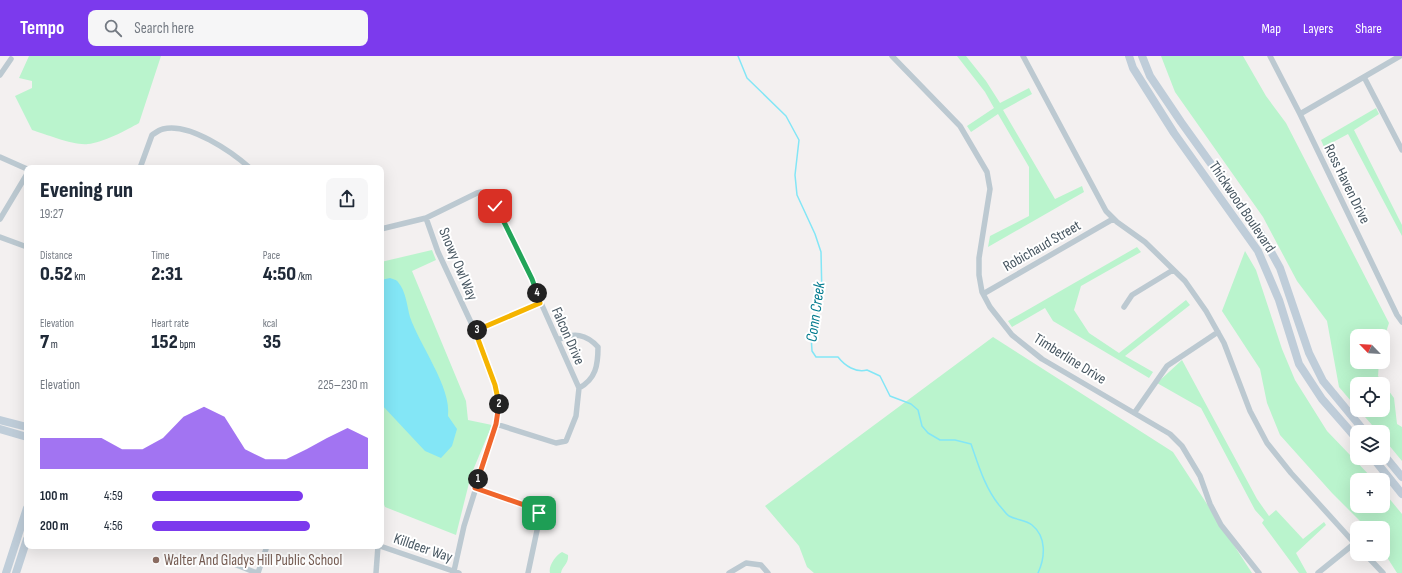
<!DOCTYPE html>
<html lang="en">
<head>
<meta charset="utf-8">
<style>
  :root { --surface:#fff; --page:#f6f6f7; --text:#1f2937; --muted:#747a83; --accent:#7c3aed }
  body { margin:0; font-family:"Sofia Sans Condensed",sans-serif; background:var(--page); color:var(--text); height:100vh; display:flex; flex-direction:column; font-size:15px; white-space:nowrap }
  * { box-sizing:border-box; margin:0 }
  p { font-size:13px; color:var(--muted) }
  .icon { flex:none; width:22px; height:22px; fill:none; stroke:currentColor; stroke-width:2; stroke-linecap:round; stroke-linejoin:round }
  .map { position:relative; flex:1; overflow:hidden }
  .panel { position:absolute; left:24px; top:109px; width:360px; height:384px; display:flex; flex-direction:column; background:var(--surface); border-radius:8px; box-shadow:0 4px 16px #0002 }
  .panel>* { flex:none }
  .needle { width:26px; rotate:295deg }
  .fabs { position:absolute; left:1350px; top:273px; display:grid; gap:8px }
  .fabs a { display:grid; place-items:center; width:40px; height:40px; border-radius:8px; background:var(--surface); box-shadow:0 4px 16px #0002; font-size:20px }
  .pin { position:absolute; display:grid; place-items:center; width:34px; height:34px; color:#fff; margin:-17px; border-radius:8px; box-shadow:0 2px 6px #0006 }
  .km { position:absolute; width:20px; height:20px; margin:-10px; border-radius:50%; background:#222; color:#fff; font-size:11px; line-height:20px; text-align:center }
  .round { display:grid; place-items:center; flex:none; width:42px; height:42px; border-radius:8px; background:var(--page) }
  .summary { display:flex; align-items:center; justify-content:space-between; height:68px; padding:0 16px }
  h1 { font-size:22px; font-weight:800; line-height:30px }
  .stats { display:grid; grid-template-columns:repeat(3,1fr); gap:6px; height:68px; padding:4px 16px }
  .stats div { display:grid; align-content:center }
  .stats b { font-size:20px; font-weight:800 }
  .stats small { font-size:11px; font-weight:400 }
  .stats p { font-size:11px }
  .chart { height:112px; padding:8px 16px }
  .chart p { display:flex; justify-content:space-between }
  .chart svg { width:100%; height:72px; margin-top:4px; fill:var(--accent); opacity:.7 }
  ul { padding:0 16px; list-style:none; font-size:13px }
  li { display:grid; grid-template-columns:64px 48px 1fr; align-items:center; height:30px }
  li i { height:10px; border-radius:5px; background:var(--accent) }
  header { display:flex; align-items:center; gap:24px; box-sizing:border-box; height:56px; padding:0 20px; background:var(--accent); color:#fff }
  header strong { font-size:19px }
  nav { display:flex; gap:22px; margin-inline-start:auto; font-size:14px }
  .search { width:280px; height:36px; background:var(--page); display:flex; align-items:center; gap:10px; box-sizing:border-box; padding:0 14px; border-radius:8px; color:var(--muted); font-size:15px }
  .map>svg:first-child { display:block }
  .green { fill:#baf4cd }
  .water { fill:#83e6f6 }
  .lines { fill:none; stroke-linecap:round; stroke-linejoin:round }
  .stream { stroke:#83e6f6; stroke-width:1.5 }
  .street { stroke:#bcc9d1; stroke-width:5.5 }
  .secondary { stroke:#bfcdd9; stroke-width:8 }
  .split-1-casing { stroke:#fff; stroke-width:8 }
  .split-2-casing { stroke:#fff; stroke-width:8 }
  .split-3-casing { stroke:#fff; stroke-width:8 }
  .split-4-casing { stroke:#fff; stroke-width:8 }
  .split-5-casing { stroke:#fff; stroke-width:8 }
  .split-6-casing { stroke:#fff; stroke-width:8 }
  .split-1 { stroke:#f0652b; stroke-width:5 }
  .split-2 { stroke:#f0652b; stroke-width:5 }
  .split-3 { stroke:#f5b400; stroke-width:5 }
  .split-4 { stroke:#f5b400; stroke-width:5 }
  .split-5 { stroke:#22a559; stroke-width:5 }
  .split-6 { stroke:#22a559; stroke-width:5 }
  .education-dot { fill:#8d6e63; stroke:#fff; stroke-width:1.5 }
  .labels { text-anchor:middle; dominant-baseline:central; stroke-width:4; stroke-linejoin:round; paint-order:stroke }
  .street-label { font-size:15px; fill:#465560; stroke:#fff }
  .education-label { font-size:15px; fill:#785e54; stroke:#fff; text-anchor:start }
  .water-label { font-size:16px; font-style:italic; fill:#047c8f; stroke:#fff }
</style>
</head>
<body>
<header>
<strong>Tempo</strong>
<div class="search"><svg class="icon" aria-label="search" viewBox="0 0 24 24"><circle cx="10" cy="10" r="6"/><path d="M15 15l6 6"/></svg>Search here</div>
<nav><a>Map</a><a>Layers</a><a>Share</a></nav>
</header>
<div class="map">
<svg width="1402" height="517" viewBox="0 0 1402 517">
  <rect width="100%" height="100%" fill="#f3f0f0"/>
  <!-- green -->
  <path class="green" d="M29,0H161L139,67C127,74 102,87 88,88C75,90 45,78 32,74L15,40L32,32V25L19,22Z
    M957,0H966L986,25L1000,47L1029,32L1032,38L1003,54L1055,143L1082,130L1084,136L988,191L990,180L1029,160V111L998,58L971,76L967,70L994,52L985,36Z
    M1161,0H1243L1266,40L1286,67L1389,267L1383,285V280H1357V306H1379L1378,320L1394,342L1397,368L1402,371V405L1383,382V376H1378L1359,354H1383V328H1357V352L1339,331L1327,265L1297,225L1263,161L1175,36Z
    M1376,52L1379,58L1354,74L1402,169V180L1348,78L1324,91L1321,84Z
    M1137,191L1141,196L1081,230L1074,254L1089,277L1119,297L1186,244L1190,249L1125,300L1153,316L1149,322L1053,265L1045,252L1012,271L1008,265Z
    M432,194L436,204L412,215L466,345L468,364L492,369L471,419L456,479L385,451L381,441V206Z
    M1245,195L1256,214L1282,293L1295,324L1327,375L1374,424H1357V450H1383V435L1402,458V517H1397L1383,495V472H1367L1332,437L1280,379L1267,347L1260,313L1222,255Z
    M993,281L1173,396L1252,517H814L807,511L799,490L765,450Z
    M1182,304L1257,443L1269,460L1276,454L1303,483L1324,466L1326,469L1296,497L1307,517H1299L1262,467L1264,464L1255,454L1201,352L1157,327Z
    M562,496L568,499C569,508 562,510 561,517H550C548,510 556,499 562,496Z"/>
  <!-- water -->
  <path class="water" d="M390,222C393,223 397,224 398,226C406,235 407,250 410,261C419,288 452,332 448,360L457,373L452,390L441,402L425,395L381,348V224Z"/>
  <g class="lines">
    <!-- stream -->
    <path class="stream" d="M738,0L747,22L786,60L799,84L795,119L797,139L815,178L821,196L822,242L811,279L812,295L816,301H838C845,310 856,317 867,314L880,320L890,340L911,348L918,354L922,370L928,377L940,384H955L971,388C978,408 985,432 999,449C1002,452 1006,458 1009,460C1016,464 1026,464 1032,469C1047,481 1045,502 1038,517"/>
    <!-- street -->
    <path class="street" d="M892,0L960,70L987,116L990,133L979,202V219L982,236L990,251L1012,279L1042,303L1170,378L1182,390L1200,420L1210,448L1221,469L1259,517
      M1023,0L1106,155L1117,166L1145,186L1185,225L1206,255L1224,287L1250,355L1267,387L1291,417L1357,490
      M1270,0L1300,58L1397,259L1402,266
      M0,19L11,3
      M1364,21L1402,94
      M1300,58L1400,0
      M0,101L27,113
      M140,112L152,79C155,77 159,74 163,73C189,66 232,96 250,112
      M426,162L438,196L475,275L495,329L499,347L496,368L464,470L454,515
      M0,163L27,118
      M381,173L426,162L477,137L481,136L489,142L505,167L532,223L541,247L579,332L576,360L566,385L556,387L496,368
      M0,181L27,191
      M983,238L1113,163
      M1124,251L1132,239L1173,214
      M475,275L541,247
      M558,284C574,276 586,278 598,291C598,309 596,323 579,332
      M1135,356L1167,310L1218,276
      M475,433L533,452L539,457V465L528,517
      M380,490L459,517
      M1365,498L1383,517
      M229,506L257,517
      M258,517L267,490
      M376,517L378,490
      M729,517L746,507L761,509L768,517
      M1318,517L1355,487"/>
    <!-- secondary -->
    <path class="secondary" d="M1129,0L1133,12L1174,77L1258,195L1279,244L1299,308L1322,343L1357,383
      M1142,0L1150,20L1181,66L1260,176L1280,212L1309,297L1323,325L1365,376
      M0,364L27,371
      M0,373L27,381
      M1383,398L1402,421
      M1373,402L1402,438
      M6,517L27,452
      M16,517L27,483"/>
  </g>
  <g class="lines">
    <!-- split-1 casing -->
    <g class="split-1-casing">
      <path id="split-1" d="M478,423L475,432L533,452L539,457"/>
    </g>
    <!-- split-2 casing -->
    <g class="split-2-casing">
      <path id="split-2" d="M478,423L496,368L499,348"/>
    </g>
    <!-- split-3 casing -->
    <g class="split-3-casing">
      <path id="split-3" d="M477,274L475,275L495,329L499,348"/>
    </g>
    <!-- split-4 casing -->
    <g class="split-4-casing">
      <path id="split-4" d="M477,274L540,247L537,237"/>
    </g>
    <!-- split-5 casing -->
    <g class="split-5-casing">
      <path id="split-5" d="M504,166L532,223L537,237"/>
    </g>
    <!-- split-6 casing -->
    <g class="split-6-casing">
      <path id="split-6" d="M495,150L504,166"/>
    </g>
    <!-- split-1 -->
    <use href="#split-1" class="split-1"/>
    <!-- split-2 -->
    <use href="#split-2" class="split-2"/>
    <!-- split-3 -->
    <use href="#split-3" class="split-3"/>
    <!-- split-4 -->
    <use href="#split-4" class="split-4"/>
    <!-- split-5 -->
    <use href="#split-5" class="split-5"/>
    <!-- split-6 -->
    <use href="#split-6" class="split-6"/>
  </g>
  <!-- markers -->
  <circle class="education-dot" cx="156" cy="504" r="4"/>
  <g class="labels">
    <!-- street labels -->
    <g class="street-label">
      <text transform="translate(1347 128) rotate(64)">Ross Haven Drive</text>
      <text transform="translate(1242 151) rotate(56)">Thickwood Boulevard</text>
      <text transform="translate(1042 190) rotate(-30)">Robichaud Street</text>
      <text transform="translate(458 208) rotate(67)">Snowy Owl Way</text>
      <text transform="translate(568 280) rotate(66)">Falcon Drive</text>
      <text transform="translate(1070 303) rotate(32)">Timberline Drive</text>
      <text transform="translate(423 492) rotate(19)">Killdeer Way</text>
    </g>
    <!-- education labels -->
    <g class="education-label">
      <text x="164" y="504">Walter And Gladys Hill Public School</text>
    </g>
    <!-- water labels -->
    <g class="water-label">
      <text transform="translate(816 256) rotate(-82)">Conn Creek</text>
    </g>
  </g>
</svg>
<div class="fabs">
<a><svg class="needle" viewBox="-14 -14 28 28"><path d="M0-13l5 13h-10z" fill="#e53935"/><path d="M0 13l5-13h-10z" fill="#747a83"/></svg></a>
<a><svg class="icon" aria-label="locate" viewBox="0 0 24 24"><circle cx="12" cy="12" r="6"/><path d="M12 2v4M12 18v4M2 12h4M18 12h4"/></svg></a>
<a><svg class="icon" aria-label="layers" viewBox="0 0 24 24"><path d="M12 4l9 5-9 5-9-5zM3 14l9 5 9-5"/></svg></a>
<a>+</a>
<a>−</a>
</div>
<div class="pin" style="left:539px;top:457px;background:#1e9e55"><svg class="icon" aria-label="arrive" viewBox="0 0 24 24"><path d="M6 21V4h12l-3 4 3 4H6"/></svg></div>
<div class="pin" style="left:495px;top:150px;background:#d93025"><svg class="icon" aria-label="check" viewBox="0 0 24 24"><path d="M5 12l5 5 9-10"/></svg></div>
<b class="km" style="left:478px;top:423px">1</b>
<b class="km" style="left:499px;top:348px">2</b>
<b class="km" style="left:477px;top:274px">3</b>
<b class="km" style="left:537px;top:237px">4</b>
<section class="panel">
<div class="summary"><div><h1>Evening run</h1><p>19:27</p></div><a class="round"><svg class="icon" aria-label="share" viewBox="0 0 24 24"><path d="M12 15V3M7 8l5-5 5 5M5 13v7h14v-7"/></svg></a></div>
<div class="stats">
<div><p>Distance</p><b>0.52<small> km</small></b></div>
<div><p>Time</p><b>2:31</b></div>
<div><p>Pace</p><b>4:50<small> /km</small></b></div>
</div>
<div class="stats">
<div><p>Elevation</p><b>7<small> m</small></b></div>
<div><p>Heart rate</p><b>152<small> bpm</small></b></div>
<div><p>kcal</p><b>35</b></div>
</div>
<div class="chart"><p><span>Elevation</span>225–230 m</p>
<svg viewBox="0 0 160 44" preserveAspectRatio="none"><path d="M0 44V25L10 25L20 25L30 25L40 32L50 32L60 25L70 12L80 6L90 12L100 32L110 38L120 38L130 32L140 25L150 19L160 25V44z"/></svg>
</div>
<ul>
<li><b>100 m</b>4:59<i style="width:70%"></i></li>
<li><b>200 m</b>4:56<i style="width:73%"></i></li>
</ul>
</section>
</div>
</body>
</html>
